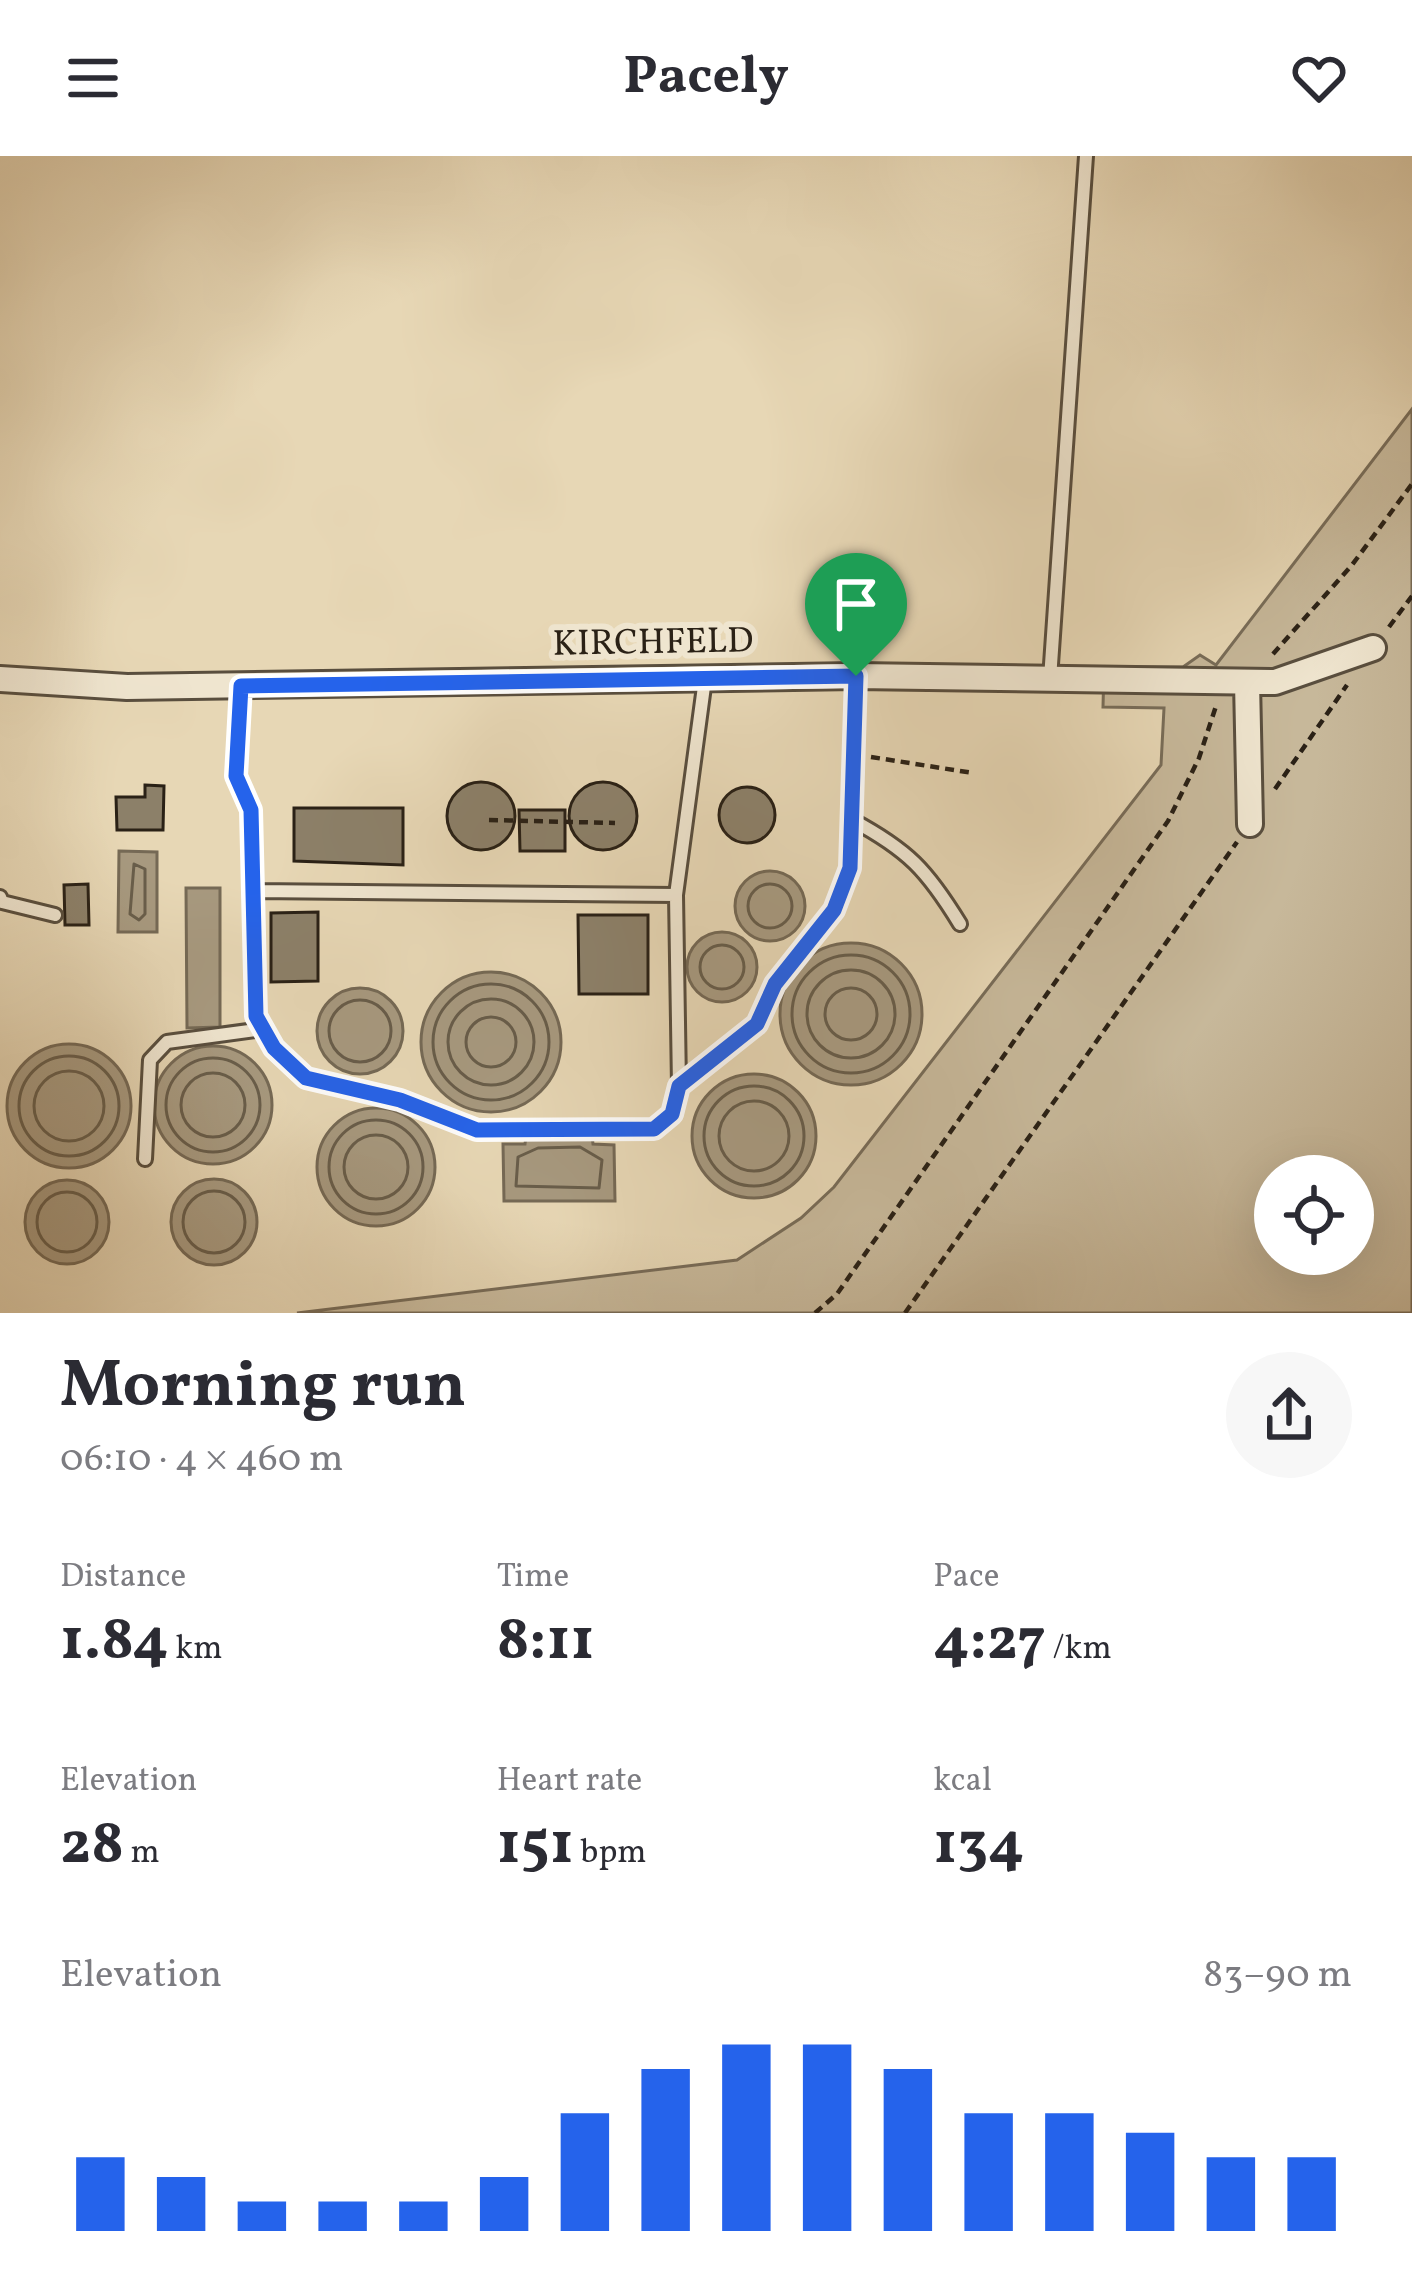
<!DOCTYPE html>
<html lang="en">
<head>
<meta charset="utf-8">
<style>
  :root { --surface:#fff; --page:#f7f7f7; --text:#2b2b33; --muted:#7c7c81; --accent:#2563eb }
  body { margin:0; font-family:Vollkorn,serif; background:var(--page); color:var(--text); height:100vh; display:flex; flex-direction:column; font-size:45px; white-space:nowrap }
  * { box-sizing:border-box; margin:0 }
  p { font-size:39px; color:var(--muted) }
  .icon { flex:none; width:66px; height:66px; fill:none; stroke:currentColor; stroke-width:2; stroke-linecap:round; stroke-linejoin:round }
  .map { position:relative; height:1157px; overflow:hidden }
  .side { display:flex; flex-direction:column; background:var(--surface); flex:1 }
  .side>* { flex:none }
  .tools { position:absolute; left:1254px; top:999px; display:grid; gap:24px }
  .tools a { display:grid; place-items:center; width:120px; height:120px; border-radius:50%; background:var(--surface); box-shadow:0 12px 48px #0002; font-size:60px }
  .pin { position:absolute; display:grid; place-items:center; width:102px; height:102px; color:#fff; margin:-123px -51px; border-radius:50% 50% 50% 0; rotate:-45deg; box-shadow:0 0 12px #0007 }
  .pin .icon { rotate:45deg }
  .round { display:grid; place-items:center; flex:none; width:126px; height:126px; border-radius:63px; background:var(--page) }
  .head { display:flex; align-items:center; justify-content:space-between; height:204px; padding:0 60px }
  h1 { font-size:66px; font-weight:700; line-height:90px }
  .stats { display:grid; grid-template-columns:repeat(3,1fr); gap:18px; height:204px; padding:12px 60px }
  .stats div { display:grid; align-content:center }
  .stats b { font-size:60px; font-weight:700 }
  .stats small { font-size:33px; font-weight:400 }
  .stats p { font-size:33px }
  .chart { height:336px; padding:24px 60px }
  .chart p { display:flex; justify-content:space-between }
  .chart svg { width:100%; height:216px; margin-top:12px; stroke:var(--accent); stroke-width:6 }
  header { display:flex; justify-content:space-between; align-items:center; height:156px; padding:0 60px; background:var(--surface); font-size:54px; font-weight:700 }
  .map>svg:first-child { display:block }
  .green { fill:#c7b89a; stroke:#786c58; stroke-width:3; fill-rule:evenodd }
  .water { fill:#a7997f; stroke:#756955; stroke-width:3 }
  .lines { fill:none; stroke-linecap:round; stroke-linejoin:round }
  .shore { stroke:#685d4a; stroke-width:3 }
  .building { fill:#8c8069; stroke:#2a2116; stroke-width:3 }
  .lane-casing { stroke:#594e3e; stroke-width:18 }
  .street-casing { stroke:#594e3e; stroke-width:30 }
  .path { stroke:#2a2116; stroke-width:4.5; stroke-dasharray:9 6; stroke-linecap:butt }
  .lane { stroke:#efe5cf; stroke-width:12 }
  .street { stroke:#efe5cf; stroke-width:24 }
  .route-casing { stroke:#fff; stroke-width:24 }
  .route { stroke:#2563eb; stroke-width:15 }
  .labels { text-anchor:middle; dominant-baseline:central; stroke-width:12; stroke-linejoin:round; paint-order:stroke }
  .street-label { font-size:36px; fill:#2a2116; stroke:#efe5cf }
</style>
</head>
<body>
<header><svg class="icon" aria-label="menu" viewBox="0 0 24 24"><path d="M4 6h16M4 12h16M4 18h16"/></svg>Pacely<svg class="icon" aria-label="heart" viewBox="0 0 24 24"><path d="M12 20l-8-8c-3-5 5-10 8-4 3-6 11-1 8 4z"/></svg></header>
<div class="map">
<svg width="1412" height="1157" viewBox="0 0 1412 1157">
  <rect width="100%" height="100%" fill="#e7d7b5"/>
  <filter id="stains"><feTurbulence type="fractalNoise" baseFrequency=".00167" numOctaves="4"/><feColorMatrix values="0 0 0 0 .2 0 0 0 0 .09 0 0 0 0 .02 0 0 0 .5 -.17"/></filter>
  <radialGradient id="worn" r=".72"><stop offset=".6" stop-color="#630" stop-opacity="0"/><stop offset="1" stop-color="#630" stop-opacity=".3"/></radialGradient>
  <!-- green -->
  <path class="green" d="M1412,253V1157H297L737,1104L801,1062L834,1031L1161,609L1164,552L1103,551L1104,511H1183L1200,499L1216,509ZM1275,1020H1353V1098H1275Z"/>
  <!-- water -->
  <path class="water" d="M119,695L157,696V776H118Z
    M735 750a35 35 0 1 1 70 0a35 35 0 1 1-70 0Z
    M186,732H220V871L187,872Z
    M687 811a35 35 0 1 1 70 0a35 35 0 1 1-70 0Z
    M780 858a71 71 0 1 1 142 0a71 71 0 1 1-142 0Z
    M421 886a70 70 0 1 1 140 0a70 70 0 1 1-140 0Z
    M317 875a43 43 0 1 1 86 0a43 43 0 1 1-86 0Z
    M7 950a62 62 0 1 1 124 0a62 62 0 1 1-124 0Z
    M154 949a59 59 0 1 1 118 0a59 59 0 1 1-118 0Z
    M692 980a62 62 0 1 1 124 0a62 62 0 1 1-124 0Z
    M317 1011a59 59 0 1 1 118 0a59 59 0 1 1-118 0Z
    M592,979L593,988L614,989L615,1045H504L503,988H525L526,980Z
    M171 1066a43 43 0 1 1 86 0a43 43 0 1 1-86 0Z
    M25 1066a42 42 0 1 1 84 0a42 42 0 1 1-84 0Z"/>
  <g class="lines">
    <!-- shore -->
    <path class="shore" d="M134,708L145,713V758L139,764L130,758Z
      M748 750a22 22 0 1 1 44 0a22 22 0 1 1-44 0Z
      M700 811a22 22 0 1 1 44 0a22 22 0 1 1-44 0Z
      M792 858a59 59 0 1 1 118 0a59 59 0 1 1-118 0Z
      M807 858a44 44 0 1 1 88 0a44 44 0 1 1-88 0Z
      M433 886a58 58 0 1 1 116 0a58 58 0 1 1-116 0Z
      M825 858a26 26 0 1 1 52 0a26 26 0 1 1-52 0Z
      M448 886a43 43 0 1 1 86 0a43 43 0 1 1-86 0Z
      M329 875a31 31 0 1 1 62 0a31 31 0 1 1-62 0Z
      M466 886a25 25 0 1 1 50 0a25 25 0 1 1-50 0Z
      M19 950a50 50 0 1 1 100 0a50 50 0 1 1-100 0Z
      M166 949a47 47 0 1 1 94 0a47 47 0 1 1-94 0Z
      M34 950a35 35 0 1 1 70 0a35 35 0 1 1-70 0Z
      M181 949a32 32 0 1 1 64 0a32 32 0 1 1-64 0Z
      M704 980a50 50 0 1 1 100 0a50 50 0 1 1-100 0Z
      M719 980a35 35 0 1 1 70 0a35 35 0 1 1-70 0Z
      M329 1011a47 47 0 1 1 94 0a47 47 0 1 1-94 0Z
      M344 1011a32 32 0 1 1 64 0a32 32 0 1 1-64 0Z
      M580,991L602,1004L599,1032L516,1030L518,1001L538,992Z
      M183 1066a31 31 0 1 1 62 0a31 31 0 1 1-62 0Z
      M37 1066a30 30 0 1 1 60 0a30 30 0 1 1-60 0Z"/>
  </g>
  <!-- building -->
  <path class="building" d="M569 660a34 34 0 1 1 68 0a34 34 0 1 1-68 0Z
    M447 660a34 34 0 1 1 68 0a34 34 0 1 1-68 0Z
    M145,629L164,630L163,674H117L116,641H145Z
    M719 659a28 28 0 1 1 56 0a28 28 0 1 1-56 0Z
    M294,652H403V709L294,705Z
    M519,654H565V695H520Z
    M88,728L89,769H65L64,729Z
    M318,756V825L271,826V757Z
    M578,759H648V838H579Z"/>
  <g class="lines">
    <!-- lane casing -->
    <g class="lane-casing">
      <path id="lane" d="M1050,523L1086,0
        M241,530L236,620L251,654L256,860L274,892L306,922L400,944L477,974L654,973L672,959L679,930L676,739L705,523
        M852,664C908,694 927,714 960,768
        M253,735L676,739
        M0,741L2,746L55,759
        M679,930L757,869L775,828L834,755L850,712L856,520
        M145,1003L150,904L167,886L263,873"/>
    </g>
    <!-- street casing -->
    <g class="street-casing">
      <path id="street" d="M0,523L127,531L856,520L1275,526L1373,492
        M1247,526L1250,668"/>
    </g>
    <!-- path -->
    <path class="path" d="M1389,471L1412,440
      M1273,498L1352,409L1412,328
      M871,601L973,617
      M1275,633L1347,529
      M489,664L615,667
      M815,1157L837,1138L1168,665L1199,602L1216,550
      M905,1157L1237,686"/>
    <!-- lane -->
    <use href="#lane" class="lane"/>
    <!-- street -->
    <use href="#street" class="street"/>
  </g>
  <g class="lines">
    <!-- route casing -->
    <g class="route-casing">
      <path id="route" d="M856,520L850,712L834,754L775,828L757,868L679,930L672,958L654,973L477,974L400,944L306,922L274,892L256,860L251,654L236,620L241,530Z"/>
    </g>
    <!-- route -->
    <use href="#route" class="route"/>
  </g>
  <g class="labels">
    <!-- street labels -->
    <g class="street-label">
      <text transform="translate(653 488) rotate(-1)">KIRCHFELD</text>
    </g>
  </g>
  <rect width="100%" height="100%" filter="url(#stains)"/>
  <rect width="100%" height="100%" fill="url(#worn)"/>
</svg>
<div class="tools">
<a><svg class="icon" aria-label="locate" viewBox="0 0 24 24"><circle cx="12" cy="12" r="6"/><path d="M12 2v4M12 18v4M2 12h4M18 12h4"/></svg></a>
</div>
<div class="pin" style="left:856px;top:520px;background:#1e9e55"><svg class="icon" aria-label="arrive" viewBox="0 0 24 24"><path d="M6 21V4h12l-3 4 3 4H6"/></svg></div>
</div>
<section class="side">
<div class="head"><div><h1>Morning run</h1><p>06:10 · 4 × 460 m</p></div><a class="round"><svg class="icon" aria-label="share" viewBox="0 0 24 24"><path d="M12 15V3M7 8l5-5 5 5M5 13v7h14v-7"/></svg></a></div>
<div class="stats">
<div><p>Distance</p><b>1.84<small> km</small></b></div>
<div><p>Time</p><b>8:11</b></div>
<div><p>Pace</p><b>4:27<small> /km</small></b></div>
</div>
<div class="stats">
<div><p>Elevation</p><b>28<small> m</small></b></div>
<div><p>Heart rate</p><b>151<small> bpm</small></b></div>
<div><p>kcal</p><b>134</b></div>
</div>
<div class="chart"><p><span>Elevation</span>83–90 m</p>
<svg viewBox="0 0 160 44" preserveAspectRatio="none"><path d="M5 44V29M15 44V33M25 44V38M35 44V38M45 44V38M55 44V33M65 44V20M75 44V11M85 44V6M95 44V6M105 44V11M115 44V20M125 44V20M135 44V24M145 44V29M155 44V29"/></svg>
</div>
</section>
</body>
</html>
